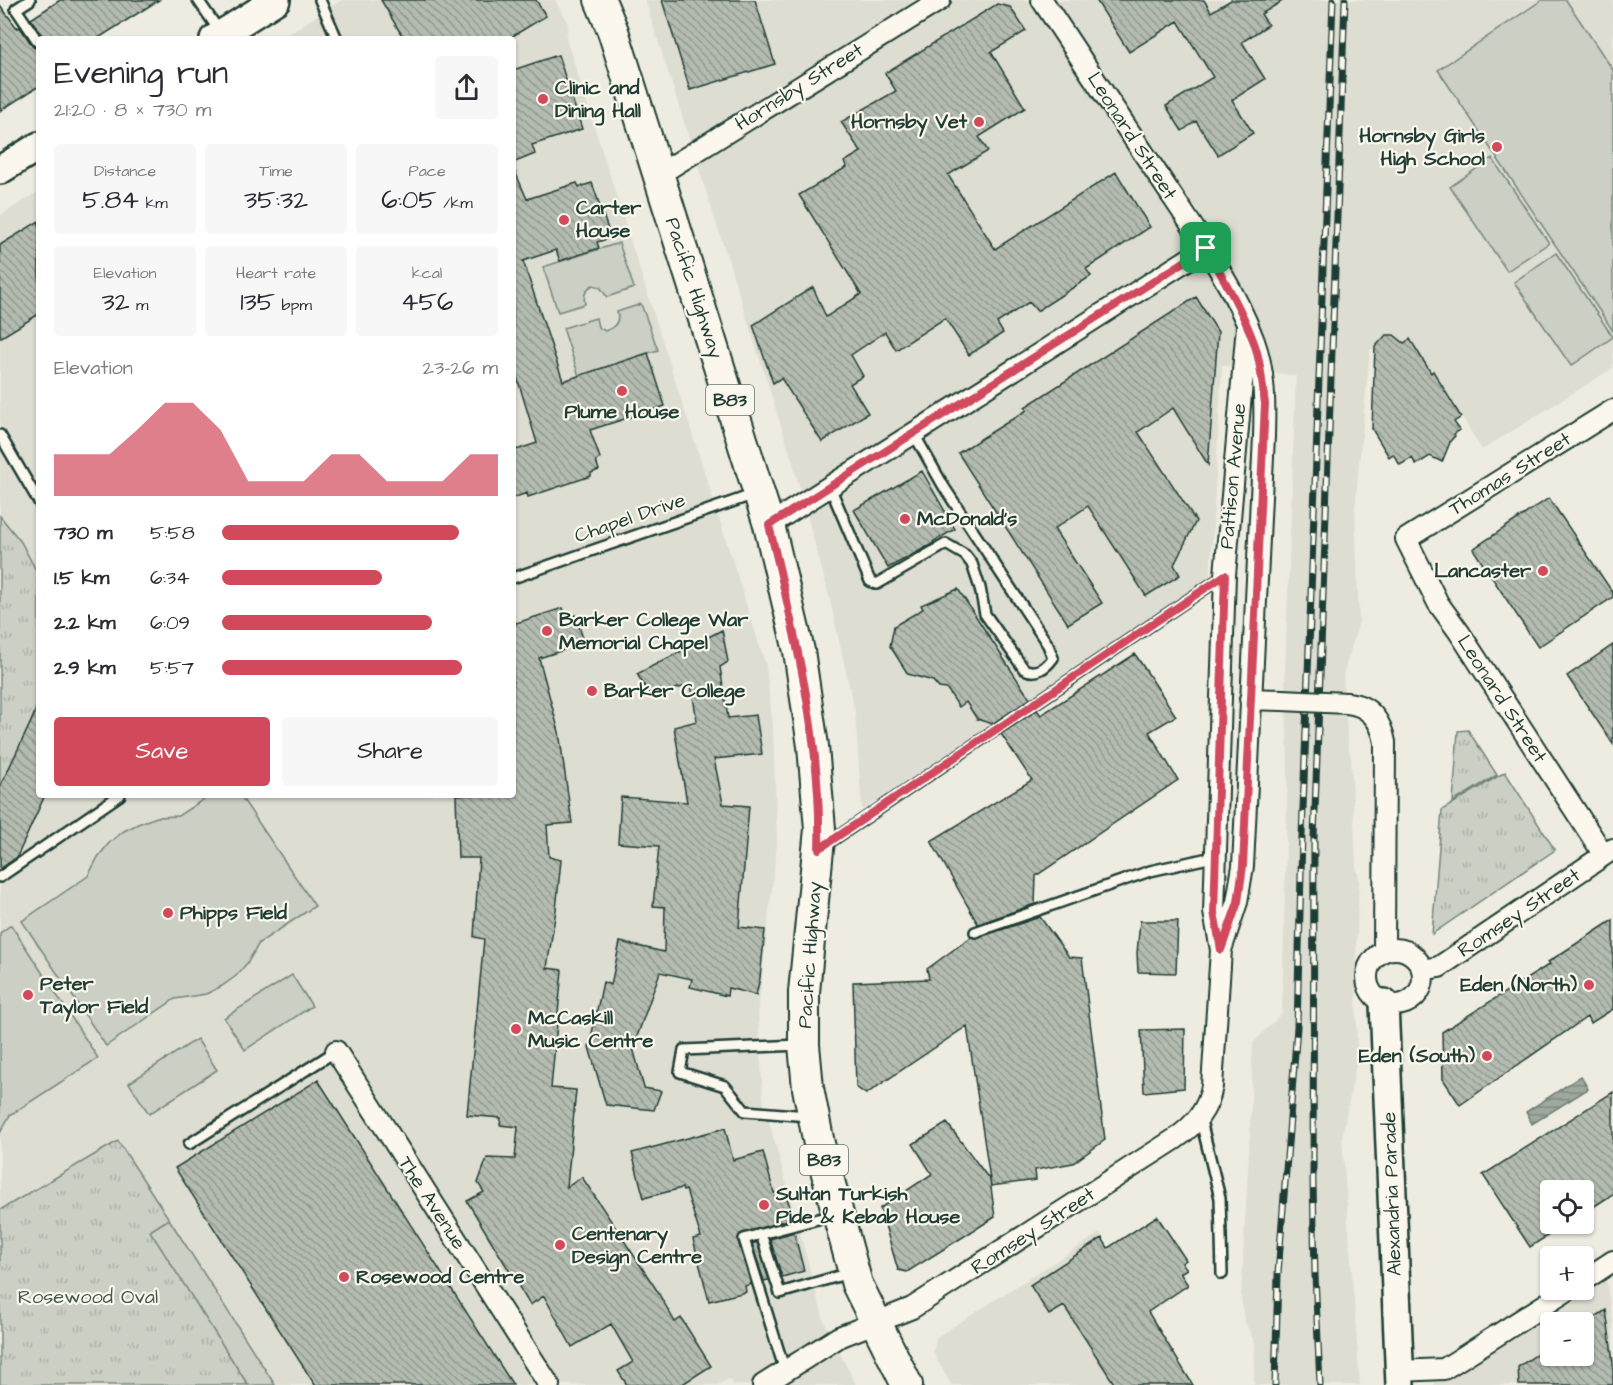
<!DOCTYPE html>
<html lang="en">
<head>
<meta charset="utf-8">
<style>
  :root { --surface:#fff; --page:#f7f7f7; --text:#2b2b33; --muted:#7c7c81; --accent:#d1495b }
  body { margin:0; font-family:"Architects Daughter",sans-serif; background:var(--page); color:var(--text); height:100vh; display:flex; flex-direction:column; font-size:22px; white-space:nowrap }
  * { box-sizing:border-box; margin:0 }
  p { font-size:20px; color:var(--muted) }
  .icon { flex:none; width:33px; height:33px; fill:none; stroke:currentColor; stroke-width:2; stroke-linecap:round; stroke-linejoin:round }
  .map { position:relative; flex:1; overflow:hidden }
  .side { position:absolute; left:36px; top:36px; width:480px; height:762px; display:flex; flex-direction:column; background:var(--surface); border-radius:6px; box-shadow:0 2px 4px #0004 }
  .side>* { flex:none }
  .buttons { position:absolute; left:1540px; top:1180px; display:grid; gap:12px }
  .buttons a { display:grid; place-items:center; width:54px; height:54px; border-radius:6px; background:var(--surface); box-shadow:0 2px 4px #0004; font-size:30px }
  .pin { position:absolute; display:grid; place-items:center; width:51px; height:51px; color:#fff; margin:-26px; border-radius:12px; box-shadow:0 3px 9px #0006 }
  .round { display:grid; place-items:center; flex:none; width:63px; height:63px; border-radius:6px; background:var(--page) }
  .head { display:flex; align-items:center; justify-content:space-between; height:102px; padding:0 18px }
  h1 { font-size:33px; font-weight:600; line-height:45px }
  .metrics { display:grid; grid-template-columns:repeat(3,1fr); gap:9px; height:102px; padding:6px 18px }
  .metrics div { display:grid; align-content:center; border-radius:6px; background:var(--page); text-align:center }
  .metrics b { font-size:26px; font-weight:600 }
  .metrics small { font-size:16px; font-weight:400 }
  .metrics p { font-size:16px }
  .chart { height:168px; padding:12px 18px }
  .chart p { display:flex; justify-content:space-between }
  .chart svg { width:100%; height:108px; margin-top:6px; fill:var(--accent); opacity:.7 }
  .cta { display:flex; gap:12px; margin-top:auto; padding:12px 18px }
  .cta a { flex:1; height:69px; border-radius:6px; background:var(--accent); color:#fff; font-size:24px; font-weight:600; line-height:69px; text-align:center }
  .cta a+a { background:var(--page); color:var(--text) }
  ul { padding:0 18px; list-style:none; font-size:20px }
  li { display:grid; grid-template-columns:96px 72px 1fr; align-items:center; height:45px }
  li i { height:15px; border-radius:8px; background:var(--accent) }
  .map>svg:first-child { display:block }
  .built { fill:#ddddd2; fill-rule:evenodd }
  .green { fill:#cbcfc4; stroke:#75867c; stroke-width:1.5 }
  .park { fill:url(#park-tufts); stroke:#75867c; stroke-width:1.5 }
  .water { fill:url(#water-rules); stroke:#6c7d74; stroke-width:1.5 }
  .building { fill:url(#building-back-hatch); stroke:#1f3d34; stroke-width:1.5 }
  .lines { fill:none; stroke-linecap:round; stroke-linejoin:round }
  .lane-casing { stroke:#1f3d34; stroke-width:14 }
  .street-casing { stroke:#1f3d34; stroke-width:24 }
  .secondary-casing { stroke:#1f3d34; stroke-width:32 }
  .primary-casing { stroke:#1f3d34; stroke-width:34 }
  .lane { stroke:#fbf7ec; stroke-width:9 }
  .street { stroke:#fbf7ec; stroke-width:20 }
  .secondary { stroke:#fbf7ec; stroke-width:27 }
  .primary { stroke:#fbf7ec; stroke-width:30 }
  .rail-casing { stroke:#1f3d34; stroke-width:7 }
  .rail { stroke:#fbf7ec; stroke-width:4.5; stroke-dasharray:14; stroke-linecap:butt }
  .street-bridge-casing { stroke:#1f3d34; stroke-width:24; stroke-linecap:butt }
  .street-bridge { stroke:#fbf7ec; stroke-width:20 }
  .route-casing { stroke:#fff; stroke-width:12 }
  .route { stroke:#d1495b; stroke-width:8 }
  .poi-dot { fill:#d1495b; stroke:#fbf7ec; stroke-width:2 }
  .labels { text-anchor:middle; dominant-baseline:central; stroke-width:4.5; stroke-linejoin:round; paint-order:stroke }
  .shield { fill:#fbf7ec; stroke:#61756b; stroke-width:1.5 }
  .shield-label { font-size:18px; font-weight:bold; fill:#1f3d34 }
  .street-label { font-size:20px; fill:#1f3d34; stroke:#fbf7ec }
  .poi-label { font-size:20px; font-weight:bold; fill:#1f3d34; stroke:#fbf7ec; text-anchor:start }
  .park-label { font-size:20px; fill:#415a51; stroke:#fbf7ec }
</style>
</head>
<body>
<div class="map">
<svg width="1613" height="1385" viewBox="0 0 1613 1385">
  <defs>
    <pattern id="park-tufts" width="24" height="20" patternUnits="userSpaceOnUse" patternTransform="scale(1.5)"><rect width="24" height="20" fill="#cbcfc4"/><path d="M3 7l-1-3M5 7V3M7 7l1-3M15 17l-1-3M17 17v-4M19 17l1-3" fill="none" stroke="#aeb3a9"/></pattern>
    <pattern id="water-rules" width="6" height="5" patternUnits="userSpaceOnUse" patternTransform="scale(1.5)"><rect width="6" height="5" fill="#9fa89f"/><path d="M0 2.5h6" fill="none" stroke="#818a82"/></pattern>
    <pattern id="building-back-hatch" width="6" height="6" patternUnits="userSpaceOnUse" patternTransform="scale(1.5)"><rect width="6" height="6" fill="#b4bbb0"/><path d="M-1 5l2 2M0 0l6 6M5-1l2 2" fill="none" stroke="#929990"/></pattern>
  </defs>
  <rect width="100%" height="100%" fill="#eeece1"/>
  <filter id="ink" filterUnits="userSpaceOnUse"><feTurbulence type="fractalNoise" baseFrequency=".0167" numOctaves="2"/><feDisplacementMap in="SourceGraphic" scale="12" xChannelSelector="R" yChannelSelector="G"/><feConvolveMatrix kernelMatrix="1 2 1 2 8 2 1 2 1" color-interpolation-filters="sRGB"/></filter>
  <g filter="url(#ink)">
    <!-- built -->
    <path class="built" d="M342,0H555L568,24L566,38L766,666L773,727L777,843L758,1011L763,1099L824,1321L856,1385H733L729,1379L718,1385H0V216L39,191V795H513V39H280Z
      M645,0H1613V368L1482,450L1434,371L1431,373L1404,343L1394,335H1386L1375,347L1370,350L1355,507L1359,622L1343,675L1348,745L1351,757L1356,866L1359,879L1356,956L1357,1059L1342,1137L1360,1385H1254L1255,1343L1244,1320L1241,1296L1250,1131L1253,1043L1282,1013L1288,756L1285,673L1296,376L1222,365L1210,579L862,810L855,712L830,600L793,463Z
      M1100,1233L1193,1385H951L933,1352L937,1337Z
      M1605,1270L1613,1322V1385H1434L1433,1377L1573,1290H1584V1283ZM1551,1323H1584V1356H1551Z"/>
    <!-- green -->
    <path class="green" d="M1542,0H1566L1613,70V331L1438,70Z
      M1492,158L1549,243L1507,271L1450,187Z
      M619,243L634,288L607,297L600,287L593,285C585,289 583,295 585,304L558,312L543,267Z
      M1556,253L1613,337L1571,366L1514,282Z
      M641,304L658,350L579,376L563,328L596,318L598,327L605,331C614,328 620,322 617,312Z
      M210,795H240L315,906L259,943L248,962L236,976L222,986L206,994L175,999L106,1046L22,921L88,876L98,857L109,843L124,831L140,823L157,817L178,816Z
      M11,925L98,1058L10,1115L0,1133V933Z
      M292,975L312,1006L245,1050L224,1018Z
      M197,1039L217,1070L149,1114L129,1083Z
      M169,1219L275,1385H248L149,1231Z"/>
    <!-- park -->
    <path class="park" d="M0,516L21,542L39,576V698C30,729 16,758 0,785Z
      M1468,730L1497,775L1453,802L1458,731Z
      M1505,772L1555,850L1432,934L1442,810Z
      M118,1141L169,1219L150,1231L248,1385H0V1210Z"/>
    <!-- water -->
    <path class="water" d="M1581,1076L1588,1089L1532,1124L1526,1112Z"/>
    <!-- building -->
    <path class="building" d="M60,0H159L97,39H44L31,19Z
      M381,0H536L546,16L508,39H404Z
      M662,0H755L775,64L690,90Z
      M1096,0H1204L1211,12L1231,0H1284L1261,14L1268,25L1242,42L1265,79L1232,100L1253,133L1218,155L1196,121L1182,131L1166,106L1213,77L1178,21L1129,52Z
      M997,4L1010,7L1026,31L991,52L1025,108L979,137L988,151L948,175L995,249L1116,172L1150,227L1086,269L1091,276L1037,311L1029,302L997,323L1003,333L969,355L945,318L896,350L885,332L851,355L863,376L850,384L868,413L822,442L781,378L773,383L753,325L813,287L826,317L861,294L799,195L847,167L844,162L861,152L841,122L896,91L885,73Z
      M0,5L17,28L20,27L33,47L39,50V86L0,111Z
      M558,55L582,129L532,145L535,154L513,163V70Z
      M513,167L527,199L577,183L579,187L592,183L611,238L597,242L599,248L560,261L556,250L523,261L563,381L648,353L665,406L590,430L600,458L596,461L599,470L591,473V476L528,497L527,493L513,498V451L537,443L513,364Z
      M39,221V314L0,338V245Z
      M1196,297L1218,332L1208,465L1173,408L1138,432L1196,521L1174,565L1180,575L1146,596L1088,506L1054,529L1102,603L1068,624L958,453L1027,410L1025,407Z
      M1386,335H1394L1404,343L1410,339L1431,373L1433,371L1461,417L1454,422L1460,430L1454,434L1455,436L1451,440L1442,462L1430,456L1416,465L1412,458L1400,465L1393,454L1389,457L1372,429L1375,347Z
      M922,471L955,529L933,542L934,543L888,568L854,510Z
      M1549,498L1613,593V597L1538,647L1473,549Z
      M958,589L1030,699L992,724L977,719L966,702L959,707L947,689L939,688L933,681L908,674L890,646L894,626L923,609L921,605Z
      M563,608L565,614L570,612L572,617L575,615L583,638L574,641L576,646L539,658L559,732L572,823L547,825L549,857L561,860L556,910L547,968L562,970L551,1088L576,1090L567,1187L582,1177L656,1289L675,1322L681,1318L711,1366L681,1385H627L618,1371L633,1362L611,1324L572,1347L544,1296L530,1305L467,1201L484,1192L478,1183L487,1158L515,1159L518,1127L500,1125L501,1118L467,1115L484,939L474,937L479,858H458L456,795H513V624Z
      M722,630L728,662L720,667L728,718L756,715L762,754L714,759L723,804L749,806L739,927L765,930L760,978L756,995L728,988L727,996L690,987L692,979L660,972L633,1048L644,1088L661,1091L654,1110L606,1105L589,1047L603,982L611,985L620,942L664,952L665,907L653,906L659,846L618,843L621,797L687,802L674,727L697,721L691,685L650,695L637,674Z
      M1613,645V744L1567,676Z
      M1135,654L1176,716L1149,732L1178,780L1036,876L1035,904L978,924L931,841L1032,780L1001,734L1037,710L1041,715Z
      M39,705V795H45L17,857L0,869V787Z
      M1040,917L1069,957L1082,958L1105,1140L1073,1163L1035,1170L1036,1180L991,1186L967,1026L866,1094L856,1087L853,982L929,979L927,969L971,937L977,938Z
      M1613,920V1009L1591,1023L1587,1017L1460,1105L1443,1079L1442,1032L1550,964L1548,962Z
      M1140,921H1178L1176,973L1138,972L1137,953Z
      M1185,1029L1184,1088L1144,1092L1141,1030Z
      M318,1080L513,1385H315L175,1168Z
      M1613,1092V1194L1584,1213V1191H1551V1224H1566L1530,1247L1483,1175Z
      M947,1123L990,1180L995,1217L907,1272L898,1270L880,1208L932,1174L913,1144Z
      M725,1128L733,1160L763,1152L774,1193L785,1190L791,1211H789L791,1219L740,1234L738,1241L751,1284L745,1286L746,1292L709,1301L693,1239L701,1237L686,1190L683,1191L682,1188L644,1198L632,1153Z
      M1157,1216L1186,1260L1182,1263L1187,1269L1180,1273L1188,1285L1148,1312L1193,1385H1115L1064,1306L1049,1315L1030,1285L1102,1238L1108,1248Z
      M794,1232L804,1271L782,1277L770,1239Z
      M757,1242L769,1280L764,1281L752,1244Z
      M1606,1310L1613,1362V1385H1519L1518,1367L1551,1345V1356H1584V1324Z"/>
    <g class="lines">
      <!-- lane casing -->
      <g class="lane-casing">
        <path id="lane" d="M30,0L16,9L39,43
          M198,0L220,32
          M320,0L337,39
          M0,435L39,502
          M830,487L870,581L877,584L946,544L965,555L972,564L980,588L985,614L1024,669C1036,675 1046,668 1053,658L1048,645L944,487L914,434
          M513,578L755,494
          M824,846L1225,575
          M0,877L120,795
          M975,932L1150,871L1204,859L1216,858
          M799,1045L684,1050L680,1072L725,1086L745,1111L808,1116
          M1200,1117L1220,1198L1222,1274
          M189,1144L336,1051
          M833,1215L761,1234L780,1293L849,1273
          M761,1234L744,1239L785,1371"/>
      </g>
      <!-- street casing -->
      <g class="street-casing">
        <path id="street" d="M1042,0C1083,62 1125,125 1166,187C1198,235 1234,286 1254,341C1265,371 1265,405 1264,436L1243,866L1237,902L1221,950
          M658,175L940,0
          M769,525L1206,248
          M1250,699L1282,700
          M1347,703C1370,705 1381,721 1385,742L1384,951
          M1604,855L1459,632L1438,603L1406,539L1613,410
          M1367 977a28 28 0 1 1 56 0a28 28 0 1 1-56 0Z
          M1422,970L1439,967L1613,849
          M336,1051L549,1385
          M1584,1280L1613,1261
          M1399,1371L1444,1369L1568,1290
          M763,1385L839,1337L912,1308L1175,1139C1195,1125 1208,1110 1212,1086L1221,950L1214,912L1225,575L1247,326"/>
      </g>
      <!-- secondary casing -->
      <g class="secondary-casing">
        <path id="secondary" d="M214,39L276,0
          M0,170L39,146
          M1384,1003L1400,1385"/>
      </g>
      <!-- primary casing -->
      <g class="primary-casing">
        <path id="primary" d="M600,0L613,31L769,525L799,651L813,746L820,829L804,992V1045L808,1088L819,1144L857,1284L907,1385"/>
      </g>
      <!-- lane -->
      <use href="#lane" class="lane"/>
      <!-- street -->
      <use href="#street" class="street"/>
      <!-- secondary -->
      <use href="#secondary" class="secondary"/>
      <!-- primary -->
      <use href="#primary" class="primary"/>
      <!-- rail casing -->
      <g class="rail-casing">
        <path id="rail" d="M1275,1385L1278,1274L1297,1027L1302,836L1333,0
          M1320,1385L1315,1275L1313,1182L1314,837L1345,0"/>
      </g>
      <!-- rail -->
      <use href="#rail" class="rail"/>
      <!-- street-bridge casing -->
      <g class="street-bridge-casing">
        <path id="street-bridge" d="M1282,700L1347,703"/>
      </g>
      <!-- street-bridge -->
      <use href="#street-bridge" class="street-bridge"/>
    </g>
  </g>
  <g class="lines" filter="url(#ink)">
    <!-- route casing -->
    <g class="route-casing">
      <path id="route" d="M1206,248C1223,278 1241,308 1253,340C1261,360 1262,383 1265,404L1243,866L1238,902L1221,950L1214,912L1225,575L819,849C822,739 794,631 769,525Z"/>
    </g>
    <!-- route -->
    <use href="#route" class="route"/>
  </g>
  <!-- markers -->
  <g class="poi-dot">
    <circle cx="543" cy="99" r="6"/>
    <circle cx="979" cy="122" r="6"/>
    <circle cx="1497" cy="147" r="6"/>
    <circle cx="564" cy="220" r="6"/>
    <circle cx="622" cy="391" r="6"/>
    <circle cx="905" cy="519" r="6"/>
    <circle cx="1543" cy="571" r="6"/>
    <circle cx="547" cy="631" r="6"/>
    <circle cx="592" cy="691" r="6"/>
    <circle cx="168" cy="913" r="6"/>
    <circle cx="1589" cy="985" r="6"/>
    <circle cx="28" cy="995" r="6"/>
    <circle cx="516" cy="1029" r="6"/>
    <circle cx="1487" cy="1056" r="6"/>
    <circle cx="764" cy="1205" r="6"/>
    <circle cx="560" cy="1245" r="6"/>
    <circle cx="344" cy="1277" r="6"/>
  </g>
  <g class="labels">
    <!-- shield labels -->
    <g class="shield">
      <rect x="706" y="385" width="48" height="30" rx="4.5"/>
      <rect x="800" y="1145" width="48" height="30" rx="4.5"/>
    </g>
    <g class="shield-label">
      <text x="730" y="400">B83</text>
      <text x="824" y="1160">B83</text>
    </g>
    <!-- street labels -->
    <g class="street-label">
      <text transform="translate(799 87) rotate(-32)">Hornsby Street</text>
      <text transform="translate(1132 136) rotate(57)">Leonard Street</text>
      <text transform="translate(694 288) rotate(72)">Pacific Highway</text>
      <text transform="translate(1510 474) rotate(-32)">Thomas Street</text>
      <text transform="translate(1233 476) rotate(-85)">Pattison Avenue</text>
      <text transform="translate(630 518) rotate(-19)">Chapel Drive</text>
      <text transform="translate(1502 699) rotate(57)">Leonard Street</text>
      <text transform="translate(1519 913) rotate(-34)">Romsey Street</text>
      <text transform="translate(810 955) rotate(-86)">Pacific Highway</text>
      <text transform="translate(1392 1194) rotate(-92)">Alexandria Parade</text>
      <text transform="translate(432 1203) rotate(57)">The Avenue</text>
      <text transform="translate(1033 1231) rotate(-33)">Romsey Street</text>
    </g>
    <!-- poi labels -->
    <g class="poi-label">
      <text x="555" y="88">Clinic and<tspan x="555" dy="23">Dining Hall</tspan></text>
      <text x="967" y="122" text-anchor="end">Hornsby Vet</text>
      <text x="1485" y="136" text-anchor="end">Hornsby Girls<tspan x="1485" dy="23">High School</tspan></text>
      <text x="576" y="208">Carter<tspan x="576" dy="23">House</tspan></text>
      <text x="622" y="412" text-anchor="middle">Plume House</text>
      <text x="917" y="519">McDonald's</text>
      <text x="1531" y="571" text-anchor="end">Lancaster</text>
      <text x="559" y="620">Barker College War<tspan x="559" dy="23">Memorial Chapel</tspan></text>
      <text x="604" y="691">Barker College</text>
      <text x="180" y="913">Phipps Field</text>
      <text x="40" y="984">Peter<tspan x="40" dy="23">Taylor Field</tspan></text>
      <text x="1577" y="985" text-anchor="end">Eden (North)</text>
      <text x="528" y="1018">McCaskill<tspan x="528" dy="23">Music Centre</tspan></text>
      <text x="1475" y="1056" text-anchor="end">Eden (South)</text>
      <text x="776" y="1194">Sultan Turkish<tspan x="776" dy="23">Pide &amp; Kebab House</tspan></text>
      <text x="572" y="1234">Centenary<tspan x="572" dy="23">Design Centre</tspan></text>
      <text x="356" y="1277">Rosewood Centre</text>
    </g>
    <!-- park labels -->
    <g class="park-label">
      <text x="88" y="1297">Rosewood Oval</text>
    </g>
  </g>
</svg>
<div class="buttons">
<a><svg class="icon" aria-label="locate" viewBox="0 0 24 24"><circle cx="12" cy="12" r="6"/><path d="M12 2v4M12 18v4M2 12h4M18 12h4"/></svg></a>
<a>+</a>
<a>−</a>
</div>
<div class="pin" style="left:1206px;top:248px;background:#1e9e55"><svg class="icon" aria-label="arrive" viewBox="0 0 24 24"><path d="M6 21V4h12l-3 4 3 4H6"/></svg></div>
<section class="side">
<div class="head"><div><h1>Evening run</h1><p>21:20 · 8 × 730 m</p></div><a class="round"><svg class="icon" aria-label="share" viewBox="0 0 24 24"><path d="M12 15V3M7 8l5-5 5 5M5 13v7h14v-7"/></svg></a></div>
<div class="metrics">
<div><p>Distance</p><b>5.84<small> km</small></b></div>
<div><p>Time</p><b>35:32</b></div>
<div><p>Pace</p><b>6:05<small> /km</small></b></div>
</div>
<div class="metrics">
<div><p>Elevation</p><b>32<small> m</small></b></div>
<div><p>Heart rate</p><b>135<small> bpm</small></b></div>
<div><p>kcal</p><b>456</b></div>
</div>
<div class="chart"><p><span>Elevation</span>23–26 m</p>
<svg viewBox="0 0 160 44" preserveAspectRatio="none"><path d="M0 44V27L10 27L20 27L30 17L40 6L50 6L60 17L70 38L80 38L90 38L100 27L110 27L120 38L130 38L140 38L150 27L160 27V44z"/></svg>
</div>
<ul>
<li><b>730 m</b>5:58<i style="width:86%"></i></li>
<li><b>1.5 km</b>6:34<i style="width:58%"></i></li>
<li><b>2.2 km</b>6:09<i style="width:76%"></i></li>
<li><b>2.9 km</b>5:57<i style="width:87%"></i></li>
</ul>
<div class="cta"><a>Save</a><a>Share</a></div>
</section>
</div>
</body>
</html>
